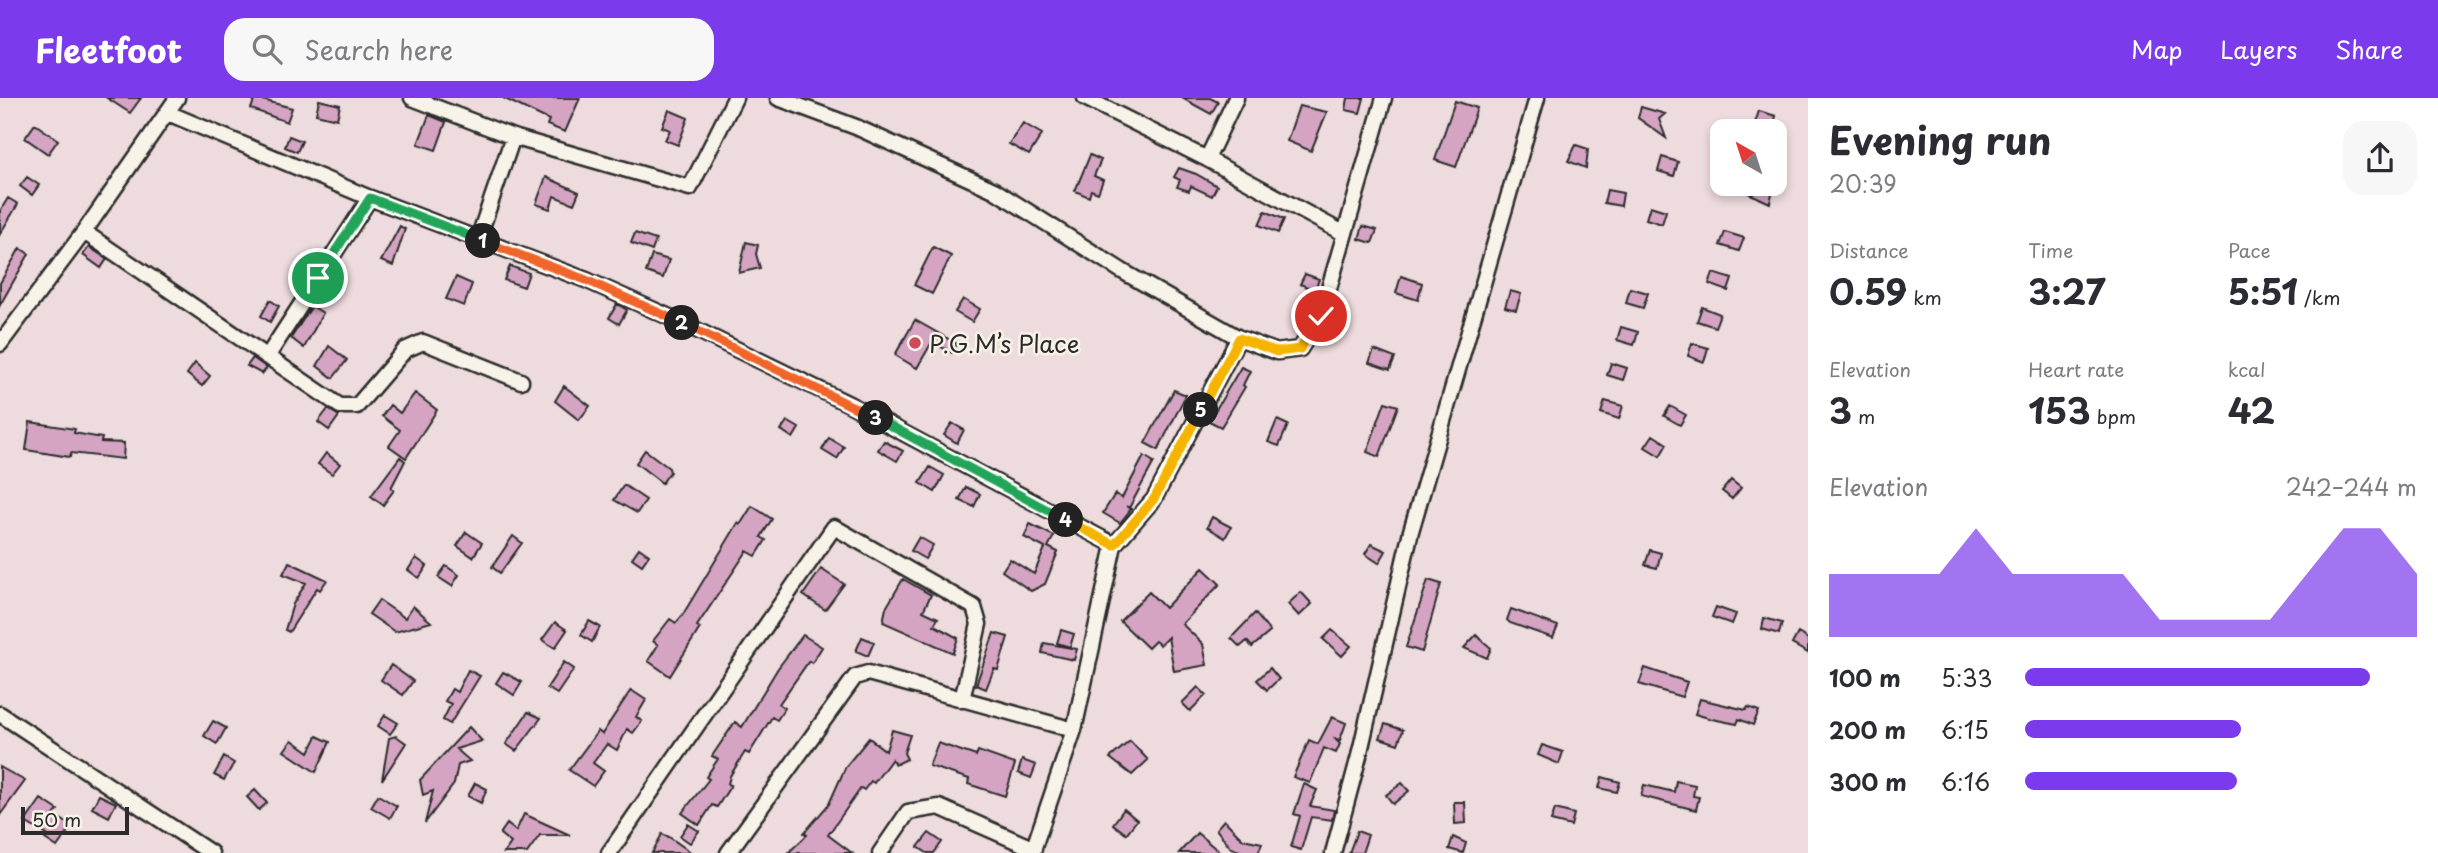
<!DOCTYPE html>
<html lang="en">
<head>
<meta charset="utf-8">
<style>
  :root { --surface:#fff; --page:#f7f7f7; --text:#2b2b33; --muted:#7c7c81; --accent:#7c3aed }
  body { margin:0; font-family:"Playpen Sans",sans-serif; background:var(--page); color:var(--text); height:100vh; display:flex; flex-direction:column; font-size:26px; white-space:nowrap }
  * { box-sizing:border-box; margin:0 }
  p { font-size:23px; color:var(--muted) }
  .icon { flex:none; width:38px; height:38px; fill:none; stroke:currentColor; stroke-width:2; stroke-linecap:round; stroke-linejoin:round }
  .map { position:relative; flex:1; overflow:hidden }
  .details { display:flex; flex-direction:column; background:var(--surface); width:630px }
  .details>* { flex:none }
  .needle { width:46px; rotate:321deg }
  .buttons { position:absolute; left:1710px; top:21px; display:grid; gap:14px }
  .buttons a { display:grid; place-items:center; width:77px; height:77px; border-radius:14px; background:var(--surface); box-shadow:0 4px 10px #0003; font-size:35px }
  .scale { position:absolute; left:21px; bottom:18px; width:108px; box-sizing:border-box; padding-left:7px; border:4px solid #2b2b2b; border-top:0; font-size:19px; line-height:24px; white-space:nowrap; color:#2b2b2b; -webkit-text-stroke:5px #f7f3e8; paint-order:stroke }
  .pin { position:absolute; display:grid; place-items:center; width:60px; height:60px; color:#fff; margin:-30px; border:4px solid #fff; border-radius:50%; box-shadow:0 2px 7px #0007 }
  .km { position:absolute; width:35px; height:35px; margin:-18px; border-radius:50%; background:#222; color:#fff; font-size:19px; line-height:35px; text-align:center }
  .round { display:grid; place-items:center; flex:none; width:74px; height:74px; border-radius:21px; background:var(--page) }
  .summary { display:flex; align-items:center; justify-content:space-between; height:119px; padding:0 21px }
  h1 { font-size:38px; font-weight:700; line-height:52px }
  .figures { display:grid; grid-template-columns:repeat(3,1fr); gap:10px; height:119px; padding:7px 21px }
  .figures div { display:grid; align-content:center }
  .figures b { font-size:35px; font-weight:700 }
  .figures small { font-size:19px; font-weight:400 }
  .figures p { font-size:19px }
  .chart { height:196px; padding:14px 21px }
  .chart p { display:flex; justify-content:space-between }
  .chart svg { width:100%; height:126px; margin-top:7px; fill:var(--accent); opacity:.7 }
  ul { padding:0 21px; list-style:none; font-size:23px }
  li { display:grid; grid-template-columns:112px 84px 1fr; align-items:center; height:52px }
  li i { height:18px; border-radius:9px; background:var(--accent) }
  header { display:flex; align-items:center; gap:42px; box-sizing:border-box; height:98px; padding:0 35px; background:var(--accent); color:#fff }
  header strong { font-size:33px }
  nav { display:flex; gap:38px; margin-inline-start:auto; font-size:24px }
  .search { width:490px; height:63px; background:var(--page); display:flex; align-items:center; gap:18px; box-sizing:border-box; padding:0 24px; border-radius:21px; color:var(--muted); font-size:26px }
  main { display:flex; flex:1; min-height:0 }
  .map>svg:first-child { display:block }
  .building { fill:#d5a4c3; stroke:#2b2b2b; stroke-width:2 }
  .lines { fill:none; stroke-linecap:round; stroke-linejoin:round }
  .minor-casing { stroke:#2b2b2b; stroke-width:19 }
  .minor { stroke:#f7f3e8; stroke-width:14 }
  .split-1-casing { stroke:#fff; stroke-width:14 }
  .split-2-casing { stroke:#fff; stroke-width:14 }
  .split-3-casing { stroke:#fff; stroke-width:14 }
  .split-4-casing { stroke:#fff; stroke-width:14 }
  .split-5-casing { stroke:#fff; stroke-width:14 }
  .split-6-casing { stroke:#fff; stroke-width:14 }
  .split-1 { stroke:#22a559; stroke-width:9 }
  .split-2 { stroke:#f0652b; stroke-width:9 }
  .split-3 { stroke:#f0652b; stroke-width:9 }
  .split-4 { stroke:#22a559; stroke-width:9 }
  .split-5 { stroke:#f5b400; stroke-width:9 }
  .split-6 { stroke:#f5b400; stroke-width:9 }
  .poi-dot { fill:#d1495b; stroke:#f7f3e8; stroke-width:2.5 }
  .labels { text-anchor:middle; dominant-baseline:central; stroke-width:5; stroke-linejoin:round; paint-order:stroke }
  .poi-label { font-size:24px; fill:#2b2b2b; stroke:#f7f3e8; text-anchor:start }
</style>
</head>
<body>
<header>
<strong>Fleetfoot</strong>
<div class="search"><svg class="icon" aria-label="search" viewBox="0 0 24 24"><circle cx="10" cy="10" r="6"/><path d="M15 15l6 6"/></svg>Search here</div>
<nav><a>Map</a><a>Layers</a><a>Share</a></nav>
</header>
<main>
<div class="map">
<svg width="1808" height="755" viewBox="0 0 1808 755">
  <rect width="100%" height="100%" fill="#eddbdd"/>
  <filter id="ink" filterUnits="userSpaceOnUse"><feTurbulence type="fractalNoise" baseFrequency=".0143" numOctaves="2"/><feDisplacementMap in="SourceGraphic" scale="14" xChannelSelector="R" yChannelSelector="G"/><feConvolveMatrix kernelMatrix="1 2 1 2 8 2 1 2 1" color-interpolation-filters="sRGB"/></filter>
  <g filter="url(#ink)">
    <!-- building -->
    <path class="building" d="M107,0H141L130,15Z
      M255,0L292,10L287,24L251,11Z
      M503,0H580L565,34L547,27L549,22Z
      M1182,0H1210L1218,4L1211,16Z
      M1348,0H1364L1360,15L1346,12Z
      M319,2L340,7L337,21L316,16Z
      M1455,3L1477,10L1456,69L1435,62Z
      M1299,8L1327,14L1311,53L1287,43Z
      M1641,9L1665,16L1659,21L1666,40L1638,20Z
      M669,12L688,20L678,47L665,42L670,32L662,29Z
      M1759,13L1776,18L1773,30L1755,25Z
      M429,17L446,24L436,52L418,46Z
      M1023,25L1042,36L1029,57L1009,46Z
      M35,26L58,42L48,56L25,40Z
      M289,38L302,43L297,54L285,49Z
      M1576,47L1588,51L1586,70L1568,63Z
      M1090,57L1101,62L1094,78L1103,82L1098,95L1091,92L1089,99L1075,93Z
      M1662,59L1678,64L1674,78L1658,73Z
      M1179,70L1196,76L1217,88L1212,98L1191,88L1189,93L1177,89L1180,82L1174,79Z
      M27,79L39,87L32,97L20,88Z
      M546,79L579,94L574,106L554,98L550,111L536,106Z
      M1774,86L1770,105L1731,87V86Z
      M1607,92L1623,95L1621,108L1604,105Z
      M8,100L18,106L0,136V113Z
      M1650,108L1666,113L1662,126L1646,121Z
      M1265,113L1284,121L1278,135L1259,127Z
      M400,128L405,131L393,168L381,163Z
      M1363,128L1377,132L1372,145L1359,141Z
      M1725,134L1744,140L1739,153L1720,147Z
      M635,135L656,142L652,153L631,145Z
      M746,144L758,147L756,156L760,170L739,175Z
      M89,149L107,161L101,170L83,157Z
      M933,149L951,158L932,196L914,187Z
      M20,150L29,156L0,207V185Z
      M652,157L669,162L663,180L646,174Z
      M510,168L529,175L524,189L504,182Z
      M1713,175L1732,181L1728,193L1709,186Z
      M1305,176L1319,181L1315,192L1300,186Z
      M1401,178L1422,185L1418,202L1396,195Z
      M456,179L472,186L464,208L446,201Z
      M1630,190L1648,195L1643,210L1626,205Z
      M1510,193L1521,196L1516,212L1505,209Z
      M963,201L980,211L972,224L955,214Z
      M270,202L279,208L270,224L261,218Z
      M617,206L627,212L619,226L609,220Z
      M312,208L323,215L304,250L291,240Z
      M1702,209L1720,216L1715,229L1697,223Z
      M1336,221L1349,224L1346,236L1333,233Z
      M915,222L957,246L952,255L932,244L917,270L895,257Z
      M1621,229L1638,234L1634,247L1617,242Z
      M1692,245L1708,250L1704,264L1688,258Z
      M329,248L347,262L333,280L317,268Z
      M1374,252L1395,260L1390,272L1369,265Z
      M253,260L267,270L262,276L247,268Z
      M195,265L210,278L202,288L187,276Z
      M1611,265L1627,270L1623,282L1607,277Z
      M1241,269L1250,273L1243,287L1245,289L1221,329L1209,323Z
      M564,288L590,308L579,322L555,303Z
      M1174,292L1186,297L1158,352L1145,345Z
      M415,295L437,312L406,360L389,348L400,332L382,318L390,307L400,315Z
      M1605,303L1623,308L1619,321L1601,315Z
      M1385,304L1398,308L1379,359L1367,354Z
      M1670,308L1686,317L1680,327L1664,318Z
      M328,311L339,318L329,332L318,324Z
      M1277,322L1288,327L1279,348L1268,344Z
      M787,323L799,330L793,340L781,332Z
      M30,324L75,331L74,335L102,340L101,344L124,345L123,361L71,355L70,359L26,352Z
      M952,325L964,332L957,345L944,337Z
      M1653,337L1667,346L1660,358L1645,349Z
      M829,340L844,349L837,361L822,352Z
      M884,343L903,353L897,363L878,352Z
      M645,352L669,370L670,374L662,385L636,365Z
      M326,355L340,366L332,376L318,366Z
      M1144,358L1154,364L1129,410L1126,408L1131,411L1120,425L1103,415L1115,396L1122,400Z
      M400,359L405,363L391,390L394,392L383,407L371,398Z
      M930,369L944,377L935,394L920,385Z
      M1731,382L1741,390L1732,401L1722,393Z
      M624,387L646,402L637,415L614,402Z
      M966,389L980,396L974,409L959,402Z
      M752,408L772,421L761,439L766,442L756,458L747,453L697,528L700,530L670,578L648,563L658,547L653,543L670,521L676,525L682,518L738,425L740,427Z
      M1212,419L1231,429L1225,440L1207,429Z
      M1030,426L1054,438L1048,449L1058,454L1045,486L1031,493L1002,473L1010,461L1034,476L1045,450L1024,439Z
      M466,434L482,445L473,459L457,448Z
      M513,438L522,445L500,475L492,469Z
      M919,439L933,447L925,461L911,453Z
      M1371,446L1386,453L1379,465L1365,456Z
      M639,450L649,457L642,467L632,460Z
      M1650,452L1661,455L1657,470L1645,467Z
      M416,460L427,468L419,480L408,472Z
      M289,464L327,482L320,492L317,490L289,534L285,532L293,506L306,485L283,476Z
      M446,468L459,477L452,488L438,479Z
      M1203,470L1220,486L1182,526L1203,546L1207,567L1174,573L1168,539L1160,547L1155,543L1148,550L1120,523L1149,494L1165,510Z
      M821,471L844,486L825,512L803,497Z
      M903,481L931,497L923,513L938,520L934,527L958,540L953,555L883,524L886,510Z
      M1428,482L1441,486L1422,554L1406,549Z
      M1301,494L1312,506L1299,518L1288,506Z
      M379,502L405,520L413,508L431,524L395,534L369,516Z
      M1716,509L1736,516L1732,526L1712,519Z
      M1511,511L1558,528L1553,540L1510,525L1507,522Z
      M1255,515L1270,534L1252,549L1247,543L1240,549L1231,540Z
      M1764,520L1782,525L1779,536L1762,531Z
      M589,523L600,529L592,544L581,537Z
      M555,524L567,532L555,550L542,542Z
      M1061,532L1074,536L1070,549L1057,545Z
      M1332,532L1351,548L1342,558L1323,541Z
      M994,535L1008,539L998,572L994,571L986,591L976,587Z
      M1798,535L1808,541V555L1792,546Z
      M803,537L822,549L812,565L809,563L779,606L785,610L777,622L772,619L749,656L745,654L730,678L728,686L731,687L717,709L712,707L699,727L682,715L709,681L706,679L718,661L712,658L735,624L742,629L778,570Z
      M1476,537L1491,550L1487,560L1464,550Z
      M862,539L874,544L868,558L856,553Z
      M1044,545L1077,551L1074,562L1042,555Z
      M564,564L574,571L557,596L547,590Z
      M391,567L413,583L403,597L381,582Z
      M1270,570L1279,581L1267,592L1257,582Z
      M1645,570L1687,584L1682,599L1639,586Z
      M468,572L480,578L450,626L443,622L451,606L445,603L452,591L457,594Z
      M503,574L522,584L514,597L496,585Z
      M1198,589L1206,597L1190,613L1182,605Z
      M631,592L646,602L636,619L642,623L633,635L627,631L617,652L607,646L593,665L604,673L593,688L569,672L598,633L602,636Z
      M1700,601L1746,612L1748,609L1759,613L1753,627L1739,621L1737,626L1712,621L1695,616Z
      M528,614L541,620L516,653L506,646Z
      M385,617L398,625L390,636L378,628Z
      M1332,619L1346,625L1340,642L1335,641L1340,646L1336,655L1324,650L1310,685L1293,679L1309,642L1318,646Z
      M213,623L226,630L217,646L204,638Z
      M1385,626L1403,632L1398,646L1380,640Z
      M469,629L482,643L456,651L470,663L458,667L454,686L425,725L433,693L423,697L420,682Z
      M892,632L910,637L904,655L907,661L895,667L892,661L874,685L871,683L864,692L861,690L828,737L852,755H788L807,737L804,735L829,706L846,668L869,640L886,653Z
      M317,638L330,644L316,674L284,653L292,642L309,654Z
      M396,638L406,645L382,682L389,640Z
      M1130,643L1148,662L1132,677L1110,660Z
      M938,645L976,658L978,653L1015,666L1005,698L968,686L969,681L929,668Z
      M1542,647L1563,654L1559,666L1538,657Z
      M224,659L234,665L224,682L214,677Z
      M1022,662L1036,667L1031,680L1018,675Z
      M0,669L25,683L0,717Z
      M1602,679L1620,684L1617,694L1599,690Z
      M1676,683L1695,687L1693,698L1699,699L1696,712L1641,698L1644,687L1674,694Z
      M475,685L487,691L481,705L468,698Z
      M1402,685L1409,693L1393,706L1386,697Z
      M1304,686L1317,692L1310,708L1334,712L1332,722L1311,719L1301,752L1291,749L1300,718L1294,716Z
      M255,692L267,705L259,712L247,699Z
      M99,697L116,705L109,719L92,710Z
      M378,697L397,708L390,720L371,709Z
      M41,701L58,712L54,717L72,728L57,749L45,741L47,737L25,724Z
      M1454,704H1465L1466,725L1455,726Z
      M1124,711L1137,722L1126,736L1113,726Z
      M1555,711L1574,716L1571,728L1551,723Z
      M524,716L570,737H540L527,755H504L511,745L500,736L507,726L516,733Z
      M1224,722L1243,741L1262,745L1258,755H1245L1231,750L1216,731Z
      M688,726L699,733L690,745L680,738Z
      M1357,733L1368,737L1362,755H1349Z
      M929,735L942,744L934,755H927L918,749Z
      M1197,735L1221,755H1179Z
      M662,736L669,739L692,755H652Z
      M1453,739L1466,745L1463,755L1449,751Z"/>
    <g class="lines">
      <!-- minor casing -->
      <g class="minor-casing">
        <path id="minor" d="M412,0L513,39L690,90L735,0
          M778,0L856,29L994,92L1122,173L1239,240L1277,254L1300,251L1321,218L1384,0
          M1085,0L1207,61L1343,135
          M168,15L370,100L586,182L676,222L851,307L1114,447
          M1207,61L1236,0
          M84,134L340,308H357L405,252L423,244L521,283
          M478,141L513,39
          M0,246L84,134L177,0
          M267,259L370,100
          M0,616L211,755
          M609,755L834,429L974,509L979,526L962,602
          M728,755L855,579L868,575L1074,632
          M880,755L908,714L939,709L1034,751
          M1032,755L1074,632L1114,447L1154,401L1239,240
          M1333,755L1359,658L1411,433L1537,0"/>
      </g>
      <!-- minor -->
      <use href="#minor" class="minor"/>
    </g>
  </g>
  <g class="lines" filter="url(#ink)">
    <!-- split-1 casing -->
    <g class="split-1-casing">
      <path id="split-1" d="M318,180L370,100L483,143"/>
    </g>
    <!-- split-2 casing -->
    <g class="split-2-casing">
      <path id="split-2" d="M483,143L586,182L682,225"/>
    </g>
    <!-- split-3 casing -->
    <g class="split-3-casing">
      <path id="split-3" d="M682,225L876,320"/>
    </g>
    <!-- split-4 casing -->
    <g class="split-4-casing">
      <path id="split-4" d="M876,320L1066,422"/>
    </g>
    <!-- split-5 casing -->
    <g class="split-5-casing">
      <path id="split-5" d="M1066,422L1114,447L1154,401L1201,312"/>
    </g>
    <!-- split-6 casing -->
    <g class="split-6-casing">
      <path id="split-6" d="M1201,312L1239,240L1277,254L1300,251L1321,218"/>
    </g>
    <!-- split-1 -->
    <use href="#split-1" class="split-1"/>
    <!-- split-2 -->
    <use href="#split-2" class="split-2"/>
    <!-- split-3 -->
    <use href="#split-3" class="split-3"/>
    <!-- split-4 -->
    <use href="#split-4" class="split-4"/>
    <!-- split-5 -->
    <use href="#split-5" class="split-5"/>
    <!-- split-6 -->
    <use href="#split-6" class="split-6"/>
  </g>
  <!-- markers -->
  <circle class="poi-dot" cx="915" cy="245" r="7"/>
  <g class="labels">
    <!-- poi labels -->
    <g class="poi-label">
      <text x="929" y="245">P.G.M’s Place</text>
    </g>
  </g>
</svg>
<div class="buttons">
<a><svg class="needle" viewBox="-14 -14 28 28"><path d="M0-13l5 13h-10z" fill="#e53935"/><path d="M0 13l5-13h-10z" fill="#7c7c81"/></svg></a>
</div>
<div class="scale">50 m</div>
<div class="pin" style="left:318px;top:180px;background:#1e9e55"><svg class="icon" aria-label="arrive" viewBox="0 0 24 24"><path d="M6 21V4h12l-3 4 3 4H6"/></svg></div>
<div class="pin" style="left:1321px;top:218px;background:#d93025"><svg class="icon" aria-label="check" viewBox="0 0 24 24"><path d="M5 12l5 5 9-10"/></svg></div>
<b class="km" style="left:483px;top:143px">1</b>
<b class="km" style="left:682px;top:225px">2</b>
<b class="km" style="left:876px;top:320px">3</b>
<b class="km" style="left:1066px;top:422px">4</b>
<b class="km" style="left:1201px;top:312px">5</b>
</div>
<section class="details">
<div class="summary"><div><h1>Evening run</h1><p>20:39</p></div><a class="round"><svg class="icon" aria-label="share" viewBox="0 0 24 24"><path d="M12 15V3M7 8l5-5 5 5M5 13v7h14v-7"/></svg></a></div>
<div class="figures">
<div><p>Distance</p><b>0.59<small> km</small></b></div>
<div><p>Time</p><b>3:27</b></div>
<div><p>Pace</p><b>5:51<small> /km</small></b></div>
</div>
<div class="figures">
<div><p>Elevation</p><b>3<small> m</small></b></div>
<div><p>Heart rate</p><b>153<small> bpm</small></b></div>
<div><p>kcal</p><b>42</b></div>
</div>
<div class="chart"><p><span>Elevation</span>242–244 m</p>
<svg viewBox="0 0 160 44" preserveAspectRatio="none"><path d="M0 44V22L10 22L20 22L30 22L40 6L50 22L60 22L70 22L80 22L90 38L100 38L110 38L120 38L130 22L140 6L150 6L160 22V44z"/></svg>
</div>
<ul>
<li><b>100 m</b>5:33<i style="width:88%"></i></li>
<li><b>200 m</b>6:15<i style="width:55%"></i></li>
<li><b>300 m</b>6:16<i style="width:54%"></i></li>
</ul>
</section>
</main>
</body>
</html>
